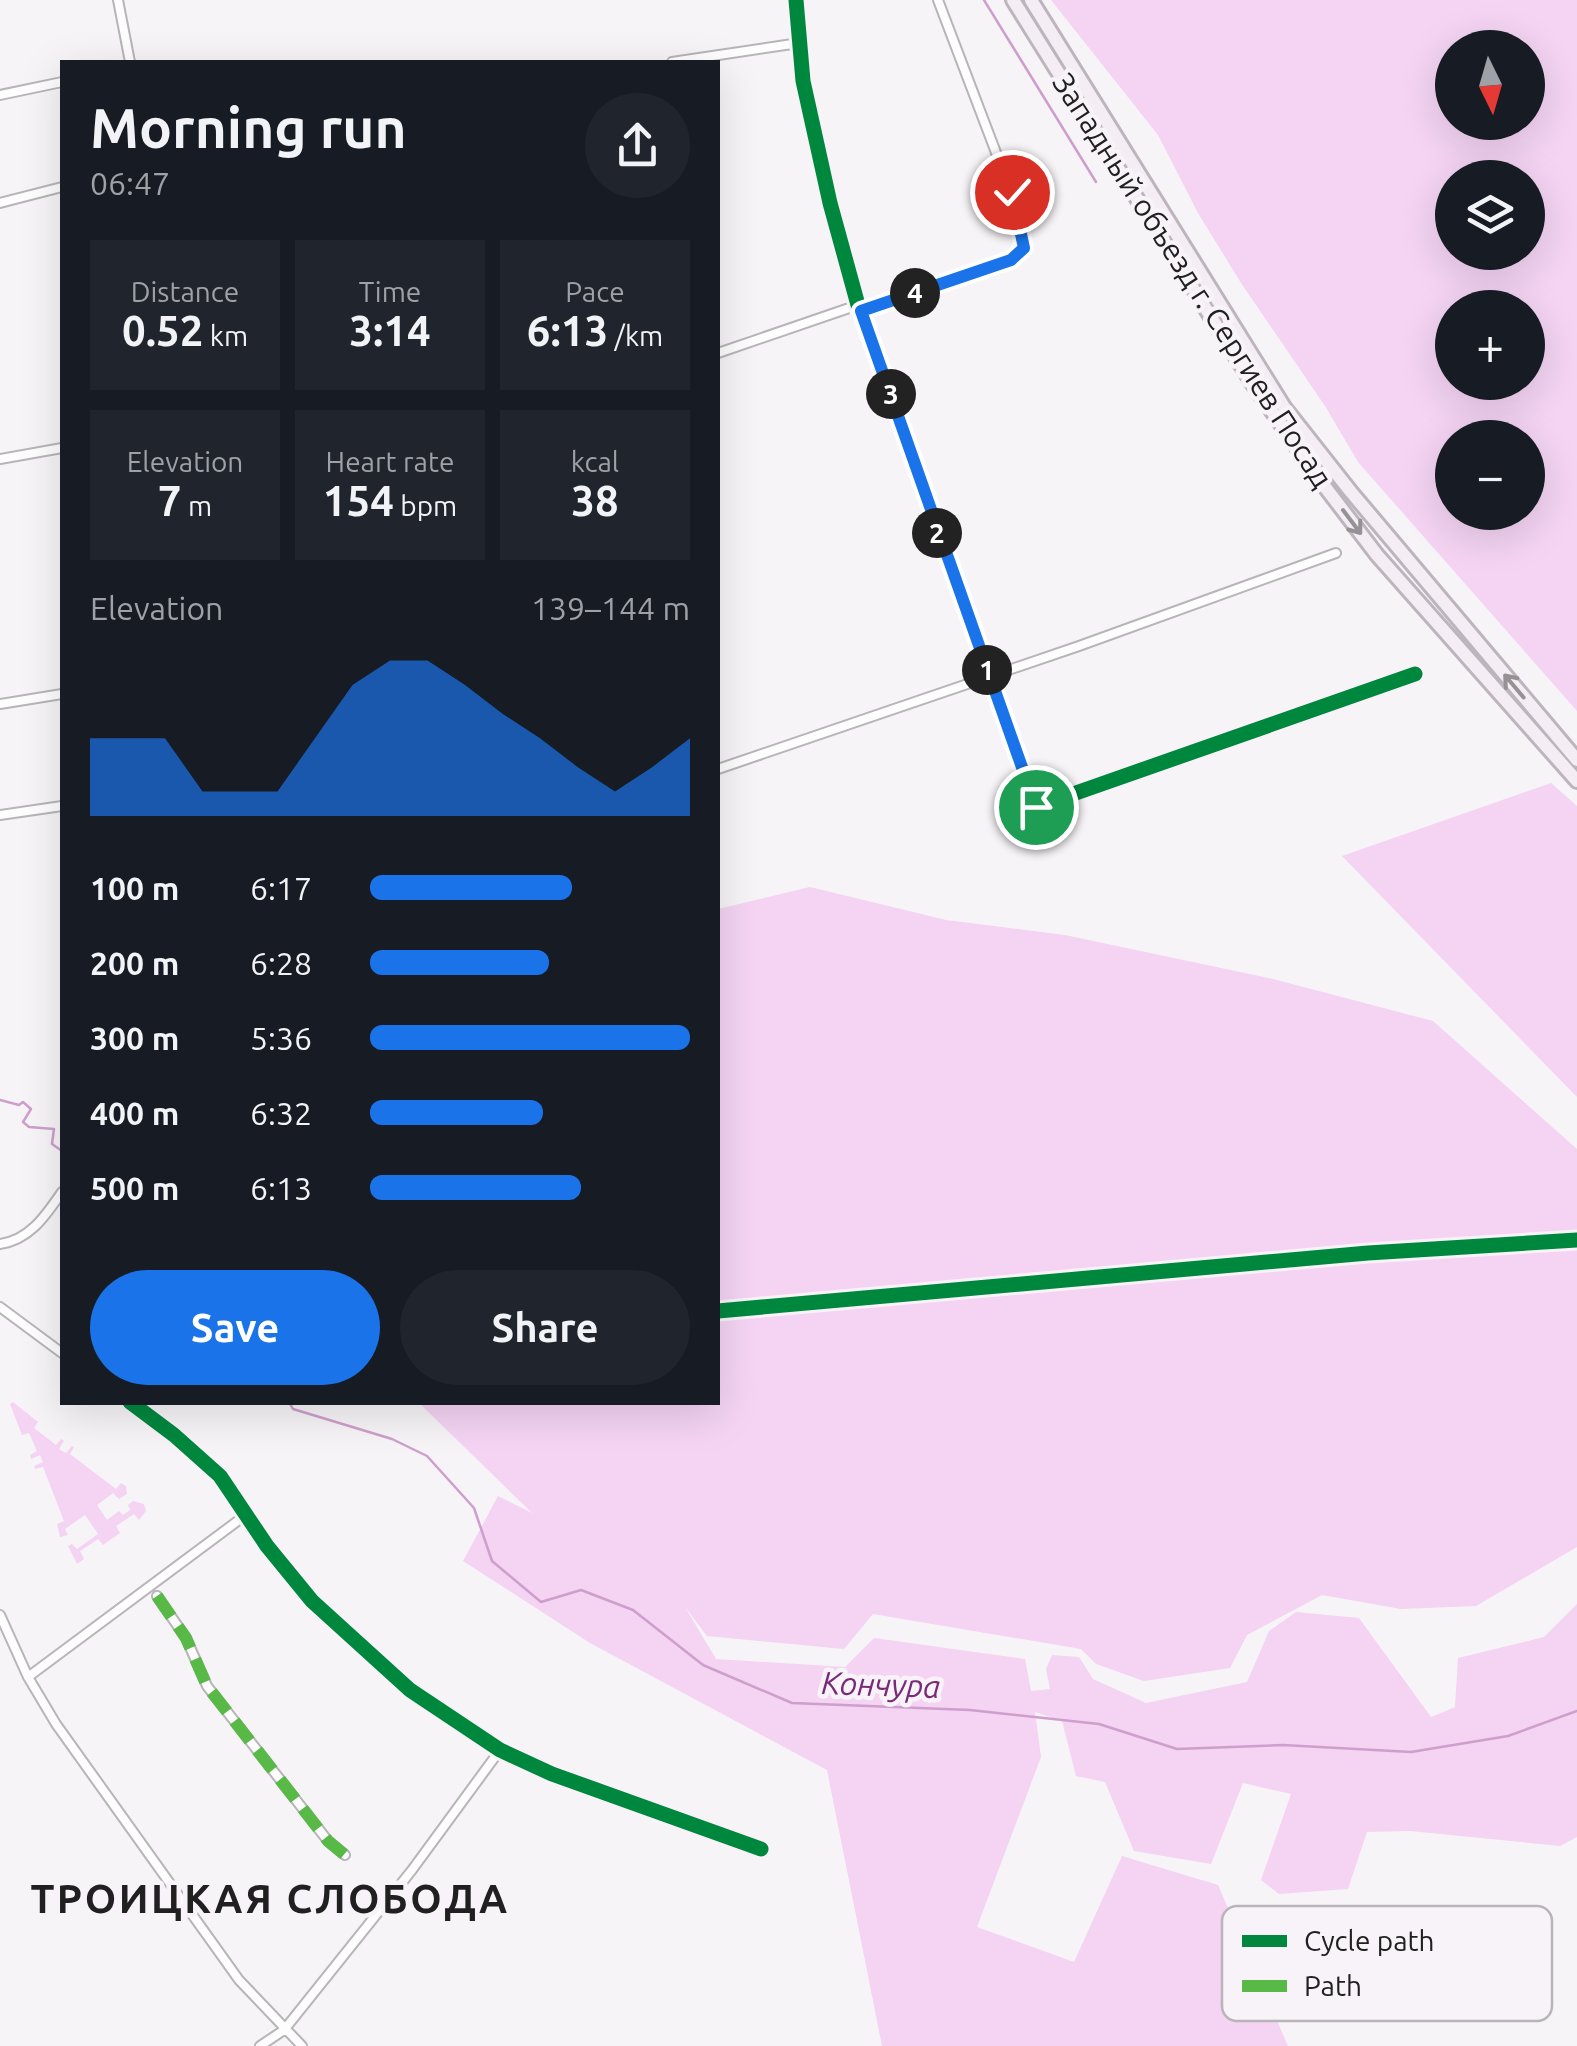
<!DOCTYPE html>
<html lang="en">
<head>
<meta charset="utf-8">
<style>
  :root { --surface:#171b24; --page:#20242c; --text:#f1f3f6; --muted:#9ea1a6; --accent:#1a73e8 }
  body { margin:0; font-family:Ubuntu,sans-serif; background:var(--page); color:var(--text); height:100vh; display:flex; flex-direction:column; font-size:38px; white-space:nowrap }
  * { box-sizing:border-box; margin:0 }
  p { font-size:32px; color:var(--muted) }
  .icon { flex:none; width:55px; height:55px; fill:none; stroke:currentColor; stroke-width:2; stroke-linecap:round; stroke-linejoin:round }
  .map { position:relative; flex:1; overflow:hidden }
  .side { position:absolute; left:60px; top:60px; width:660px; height:1345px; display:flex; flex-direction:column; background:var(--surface); border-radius:0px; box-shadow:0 10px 40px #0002 }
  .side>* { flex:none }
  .needle { width:65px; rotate:175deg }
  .controls { position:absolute; left:1435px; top:30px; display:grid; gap:20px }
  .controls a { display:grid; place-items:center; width:110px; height:110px; border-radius:50%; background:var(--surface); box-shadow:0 10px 40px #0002; font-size:50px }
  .pin { position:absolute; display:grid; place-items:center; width:85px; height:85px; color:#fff; margin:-42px; border:5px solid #fff; border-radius:50%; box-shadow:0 2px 10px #0007 }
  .km { position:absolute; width:50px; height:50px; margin:-25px; border-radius:50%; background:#222; color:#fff; font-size:28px; line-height:50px; text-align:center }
  .round { display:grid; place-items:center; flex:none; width:105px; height:105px; border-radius:52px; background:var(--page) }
  .overview { display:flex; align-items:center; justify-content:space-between; height:170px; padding:0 30px }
  h1 { font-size:55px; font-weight:700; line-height:75px }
  .stats { display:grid; grid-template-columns:repeat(3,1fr); gap:15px; height:170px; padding:10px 30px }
  .stats div { display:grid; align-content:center; border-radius:0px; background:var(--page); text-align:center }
  .stats b { font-size:42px; font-weight:700 }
  .stats small { font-size:28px; font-weight:400 }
  .stats p { font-size:28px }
  .chart { height:280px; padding:20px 30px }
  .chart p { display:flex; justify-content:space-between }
  .chart svg { width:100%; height:180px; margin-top:10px; fill:var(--accent); opacity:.7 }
  .cta { display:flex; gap:20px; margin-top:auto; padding:20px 30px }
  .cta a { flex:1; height:115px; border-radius:60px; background:var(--accent); color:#fff; font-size:40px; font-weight:700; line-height:115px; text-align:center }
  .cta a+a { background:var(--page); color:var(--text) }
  ul { padding:0 30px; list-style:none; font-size:32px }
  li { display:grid; grid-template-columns:160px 120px 1fr; align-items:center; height:75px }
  li i { height:25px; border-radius:12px; background:var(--accent) }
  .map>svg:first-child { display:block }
  .green { fill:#f4d3f3; fill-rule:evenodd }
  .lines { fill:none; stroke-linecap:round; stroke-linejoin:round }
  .stream { stroke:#ce9fcc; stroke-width:2.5 }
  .street-casing { stroke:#b7b5b7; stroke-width:12 }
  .primary-casing { stroke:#beb4be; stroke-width:18 }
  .street { stroke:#fefdfe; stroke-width:8 }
  .primary { stroke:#f4edf3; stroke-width:12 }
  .quiet { stroke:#58b947; stroke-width:12; stroke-dasharray:25 12; stroke-linecap:butt }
  .cycleway-casing { stroke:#f8f3f8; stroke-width:21 }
  .cycleway { stroke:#00873e; stroke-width:15 }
  .oneway { stroke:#959194 }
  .route-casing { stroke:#fff; stroke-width:20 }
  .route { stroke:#1a73e8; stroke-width:12 }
  .labels { text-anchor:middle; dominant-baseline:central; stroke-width:9; stroke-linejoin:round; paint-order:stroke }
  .street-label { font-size:30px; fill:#212021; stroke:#f8f3f8 }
  .water-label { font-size:32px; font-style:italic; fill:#792978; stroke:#f8f3f8 }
  .district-label { font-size:40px; font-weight:bold; letter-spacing:2.5px; fill:#212021; stroke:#f8f3f8 }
  .key { fill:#f8f3f8; stroke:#b8b4b8; stroke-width:2.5 }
  .key-label { font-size:28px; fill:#212021 }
</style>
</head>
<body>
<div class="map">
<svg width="1577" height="2046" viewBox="0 0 1577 2046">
  <rect width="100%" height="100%" fill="#f7f4f7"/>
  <!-- green -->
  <path class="green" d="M1051,0H1577V711L1358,462L1325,406L1241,283L1198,213L1158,135ZM1452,48H1528V122H1452ZM1452,178H1528V252H1452ZM1452,308H1528V382H1452ZM1452,438H1528V512H1452Z
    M1551,783L1577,806V1097L1342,856Z
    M810,887L946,920L1065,935L1273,979L1433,1021L1577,1149V1547L1476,1606L1401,1609L1322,1595L1247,1635L1230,1668L1144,1681L1096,1664L1081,1649L873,1614L844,1649L707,1636L685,1607L716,1659L845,1667L874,1638L1025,1659L1031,1691L1050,1689L1046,1669L1052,1655L1079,1657L1093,1679L1146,1703L1247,1682L1269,1631L1296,1612L1359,1618L1431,1717L1455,1707L1458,1658L1544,1637L1577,1604V1837L1560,1846L1410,1831L1367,1832L1348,1889L1279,1894L1261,1880L1291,1794L1243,1783L1211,1864L1134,1851L1105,1782L1076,1776L1062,1721L1035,1712L1041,1757L977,1927L1074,1962L1122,1856L1218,1885L1288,2046H882L827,1770L590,1643L463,1561L498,1496L532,1513L419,1403L718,1402V909Z
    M13,1402L38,1422L34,1428L56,1445L61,1439L64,1441L59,1449L66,1453L72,1446L74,1447L70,1454L116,1489L121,1483L126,1486L127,1494L119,1499L113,1493L97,1505L107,1520L119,1511L123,1515L130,1510L128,1505L133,1501L144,1504L146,1511L139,1520L134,1514L116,1526L120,1533L103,1545L98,1539L80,1551L84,1559L77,1564L68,1546L72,1544L77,1549L98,1534L85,1515L65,1529L68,1535L60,1537L57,1524L64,1521L43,1467L35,1469L34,1466L43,1462L40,1455L31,1459L30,1455L37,1451L29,1433L22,1435L10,1404Z"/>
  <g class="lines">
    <!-- stream -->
    <path class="stream" d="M984,0L1096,182
      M0,1100L19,1105L23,1102L31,1109L23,1122L29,1127L54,1129L52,1144L62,1151
      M289,1402L293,1409L392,1439L427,1456L474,1508L492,1561L541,1602L581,1590L633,1610L703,1665L792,1703L970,1710L1099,1724L1177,1749L1283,1745L1411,1752L1508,1736L1577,1711"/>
    <!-- street casing -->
    <g class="street-casing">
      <path id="street" d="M118,0L130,62
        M796,0L803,81L830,203L858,305L1036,807L1415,674
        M672,62L799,43
        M0,95L62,82
        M0,203L62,187
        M861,311L1011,260L1024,248L1011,192L938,0
        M718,353L858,305
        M0,459L62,448
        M0,704L62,694
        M718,769L1079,646L1336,553
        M0,815L62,806
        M0,1244C30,1240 46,1215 62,1192
        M0,1307L62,1353
        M718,1311L1368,1253L1577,1240
        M130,1402L174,1435L220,1476L267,1546L312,1601L410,1690L500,1750L552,1774L761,1849
        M157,1596L186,1638L207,1686L328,1841L345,1855
        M0,1615L28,1677L56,1724L239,1980L302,2046
        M28,1677L247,1514
        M260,2046L284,2030L412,1870L500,1750"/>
    </g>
    <!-- primary casing -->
    <g class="primary-casing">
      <path id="primary" d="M1013,0L1251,381L1319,479L1377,555L1577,781
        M1031,0L1284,407L1351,492L1577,760"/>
    </g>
    <!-- street -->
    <use href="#street" class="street"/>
    <!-- primary -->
    <use href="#primary" class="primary"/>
    <!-- quiet -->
    <path class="quiet" d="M157,1596L186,1638L207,1686L328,1841L345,1855"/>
    <!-- cycleway casing -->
    <g class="cycleway-casing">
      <path id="cycleway" d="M796,0L803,81L830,203L858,305L1036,807L1415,674
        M718,1311L1368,1253L1577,1240
        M130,1402L174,1435L220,1476L267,1546L312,1601L410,1690L500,1750L552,1774L761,1849"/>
    </g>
    <!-- cycleway -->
    <use href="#cycleway" class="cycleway"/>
  </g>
  <!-- one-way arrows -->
  <defs><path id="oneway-shaft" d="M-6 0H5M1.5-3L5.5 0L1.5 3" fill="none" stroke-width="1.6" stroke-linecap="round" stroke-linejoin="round" transform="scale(2.5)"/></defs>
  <g class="oneway">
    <use href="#oneway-shaft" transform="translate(1352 522) rotate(53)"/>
    <use href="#oneway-shaft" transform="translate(1514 686) rotate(-130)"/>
  </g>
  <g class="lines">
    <!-- route casing -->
    <g class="route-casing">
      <path id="route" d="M1012,192L1024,248L1011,260L861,311L1036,807"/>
    </g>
    <!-- route -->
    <use href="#route" class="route"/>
  </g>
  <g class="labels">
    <!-- street labels -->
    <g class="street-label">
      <text transform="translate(1193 280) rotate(57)">Западный объезд г. Сергиев Посад</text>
    </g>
    <!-- water labels -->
    <g class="water-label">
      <text transform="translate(881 1684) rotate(2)">Кончура</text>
    </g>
    <!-- district labels -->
    <g class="district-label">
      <text x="270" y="1898">ТРОИЦКАЯ СЛОБОДА</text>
    </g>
  </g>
  <!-- legend -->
  <rect x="1222" y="1906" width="330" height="115" rx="15" class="key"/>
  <rect x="1242" y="1935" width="45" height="12" fill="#00873e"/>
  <rect x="1242" y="1980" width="45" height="12" fill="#58b947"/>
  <g class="key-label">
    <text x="1304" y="1951">Cycle path</text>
    <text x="1304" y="1996">Path</text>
  </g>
</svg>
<div class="controls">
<a><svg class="needle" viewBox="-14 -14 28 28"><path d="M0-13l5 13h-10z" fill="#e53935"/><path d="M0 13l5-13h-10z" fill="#9ea1a6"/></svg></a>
<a><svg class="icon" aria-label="layers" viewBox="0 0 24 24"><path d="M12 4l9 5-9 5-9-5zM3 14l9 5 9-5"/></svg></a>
<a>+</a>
<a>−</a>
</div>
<div class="pin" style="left:1036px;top:807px;background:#1e9e55"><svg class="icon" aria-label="arrive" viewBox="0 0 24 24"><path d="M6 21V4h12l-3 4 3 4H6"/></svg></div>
<div class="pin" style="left:1012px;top:192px;background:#d93025"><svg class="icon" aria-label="check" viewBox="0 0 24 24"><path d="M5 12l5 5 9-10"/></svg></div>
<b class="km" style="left:987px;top:670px">1</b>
<b class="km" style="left:937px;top:533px">2</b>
<b class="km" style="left:891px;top:394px">3</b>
<b class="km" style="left:915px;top:293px">4</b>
<section class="side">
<div class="overview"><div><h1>Morning run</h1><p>06:47</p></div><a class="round"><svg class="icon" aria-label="share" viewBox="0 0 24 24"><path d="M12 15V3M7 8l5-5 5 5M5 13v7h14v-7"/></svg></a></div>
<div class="stats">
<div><p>Distance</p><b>0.52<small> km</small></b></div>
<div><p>Time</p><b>3:14</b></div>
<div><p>Pace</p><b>6:13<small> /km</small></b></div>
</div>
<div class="stats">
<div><p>Elevation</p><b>7<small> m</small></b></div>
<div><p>Heart rate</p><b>154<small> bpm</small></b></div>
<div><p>kcal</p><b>38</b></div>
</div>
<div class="chart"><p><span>Elevation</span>139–144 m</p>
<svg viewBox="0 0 160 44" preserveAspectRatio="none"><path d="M0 44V25L10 25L20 25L30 38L40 38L50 38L60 25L70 12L80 6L90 6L100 12L110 19L120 25L130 32L140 38L150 32L160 25V44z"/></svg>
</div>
<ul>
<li><b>100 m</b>6:17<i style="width:63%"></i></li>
<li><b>200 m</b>6:28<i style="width:56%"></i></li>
<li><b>300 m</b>5:36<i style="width:100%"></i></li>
<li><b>400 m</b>6:32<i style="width:54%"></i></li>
<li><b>500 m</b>6:13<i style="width:66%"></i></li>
</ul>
<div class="cta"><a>Save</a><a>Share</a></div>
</section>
</div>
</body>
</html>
